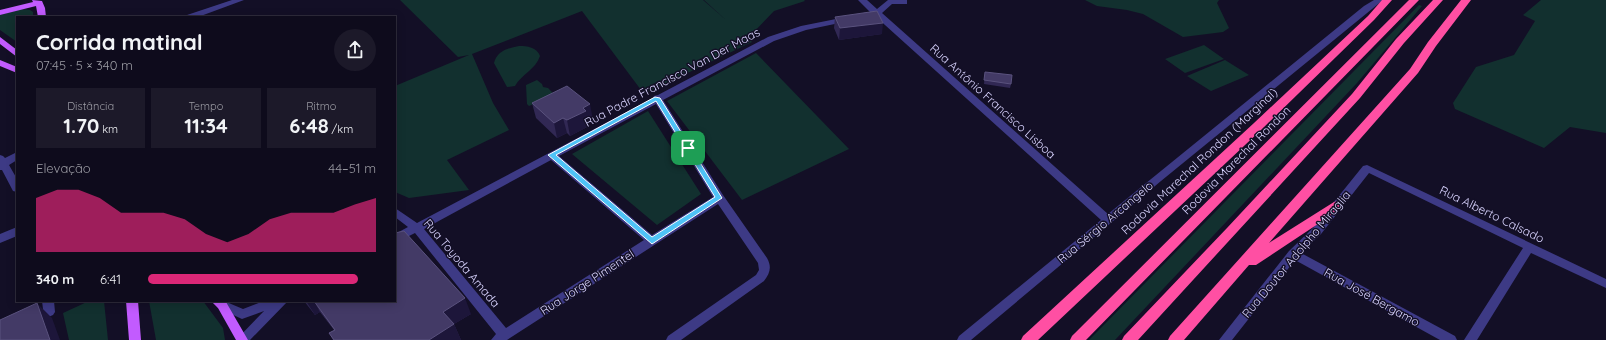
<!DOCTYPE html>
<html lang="pt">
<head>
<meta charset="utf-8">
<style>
  :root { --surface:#0e0b1c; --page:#1c1929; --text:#f1f3f6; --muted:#9b9ba3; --line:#2e2b3b; --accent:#db2777 }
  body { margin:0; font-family:Quicksand,sans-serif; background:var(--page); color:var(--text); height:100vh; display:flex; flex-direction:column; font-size:15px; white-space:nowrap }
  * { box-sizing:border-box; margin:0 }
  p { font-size:13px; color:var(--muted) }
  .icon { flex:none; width:22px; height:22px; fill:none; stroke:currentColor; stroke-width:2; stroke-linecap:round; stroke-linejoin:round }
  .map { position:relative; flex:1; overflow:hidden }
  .details { position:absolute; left:16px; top:16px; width:380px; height:286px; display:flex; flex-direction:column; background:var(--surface); border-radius:0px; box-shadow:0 2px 10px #0003,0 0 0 1px var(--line) }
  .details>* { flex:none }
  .pin { position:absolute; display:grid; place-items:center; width:34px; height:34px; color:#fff; margin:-17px; border-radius:8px; box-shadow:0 2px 6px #0006 }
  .round { display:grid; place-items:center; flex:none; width:42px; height:42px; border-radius:21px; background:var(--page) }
  .headline { display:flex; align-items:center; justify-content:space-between; height:68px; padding:0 20px }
  h1 { font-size:22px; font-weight:700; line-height:30px }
  .stats { display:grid; grid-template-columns:repeat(3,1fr); gap:6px; height:68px; padding:4px 20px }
  .stats div { display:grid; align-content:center; border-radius:0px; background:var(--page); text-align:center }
  .stats b { font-size:20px; font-weight:700 }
  .stats small { font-size:11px; font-weight:400 }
  .stats p { font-size:11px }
  .chart { height:112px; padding:8px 20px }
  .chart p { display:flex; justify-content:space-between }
  .chart svg { width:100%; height:72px; margin-top:4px; fill:var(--accent); opacity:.7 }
  ul { padding:0 20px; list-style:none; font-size:13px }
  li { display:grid; grid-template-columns:64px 48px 1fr; align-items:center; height:30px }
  li i { height:10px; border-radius:5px; background:var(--accent) }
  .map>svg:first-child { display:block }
  .green { fill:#12302f }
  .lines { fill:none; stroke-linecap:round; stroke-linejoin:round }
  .minor { fill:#3d3a85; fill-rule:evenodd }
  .major { fill:#c25bff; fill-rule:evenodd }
  .highway { fill:#ff4fa3; fill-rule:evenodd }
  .wall { fill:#312854 }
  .shaded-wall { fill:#1d163a }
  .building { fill:#433a66; stroke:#5a527e }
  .route { fill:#4fc3f7; stroke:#fff; fill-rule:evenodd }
  .labels { text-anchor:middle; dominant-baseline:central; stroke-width:3; stroke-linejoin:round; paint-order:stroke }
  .street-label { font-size:12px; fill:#d9d4ff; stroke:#130f26 }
</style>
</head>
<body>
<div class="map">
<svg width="1606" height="340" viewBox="0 0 1606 340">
  <rect width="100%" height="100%" fill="#130f26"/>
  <!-- green -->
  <path class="green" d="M400,0H703L726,20L704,0H804L805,1L774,11L748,38L752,42L644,94L582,11L472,54L493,103L509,130L447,160L469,190L409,198L395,192V86L469,55L458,57Z
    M1085,0H1219L1217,3L1229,28L1223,32L1183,37L1143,14L1127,10L1097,6Z
    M1541,0H1606V133L1570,127L1544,148L1455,109L1453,103L1476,67L1514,55L1535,21L1523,15Z
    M1419,5L1422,6L1357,83L1115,340H1089Z
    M21,9L30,10L33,12V17H17V42L0,30V15Z
    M1204,45L1224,59L1185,73L1165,59Z
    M519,46C527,46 537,47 540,56C536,69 521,75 515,86L507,87L494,63C497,51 508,48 519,46Z
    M756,53L849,149L742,200L667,101Z
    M1225,60L1249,75L1211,91L1187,76Z
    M537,80L542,84L543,87L548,88L553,93L549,98L529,106L527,104L526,85Z
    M648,111L701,194L657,225L572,154Z
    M89,301H104L108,340H69L63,313Z
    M149,301H203L223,328L225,340H156Z"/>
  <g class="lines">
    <!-- minor -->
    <path class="minor" d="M232,0H244L198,17H186L187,15Z
      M858,0H867L877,9L888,0H907V4H892L882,13L1108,214L1364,6L1374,0H1383L1161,181L971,340H957L959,336L1101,220L875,16L863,17V13L870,12Z
      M846,17H849V21L806,30L774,41L663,100L723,195L767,258C772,267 770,273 764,281L681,340H666L668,336L756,275L759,270L758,263L718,204L507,340H491L496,334L415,233L395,243V234L408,227L395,217V208L417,223L653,98L654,96L658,95L768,37L801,26ZM656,104L713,197L652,235L559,156ZM551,160L644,240L506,328L424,229Z
      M17,152V160L9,165L17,179V192L13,191L2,170H0V155L3,156L5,158Z
      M1367,165L1606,279V288L1531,253L1477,340H1464L1523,248L1369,173L1321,234L1301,253L1455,336L1457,340H1440L1295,260L1232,340H1219L1289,251L1313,228L1363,166Z
      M17,227V236L0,243V234Z
      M42,301H54L55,312L53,315L34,323L30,321L28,318L30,315L43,309Z
      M224,301L243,309L264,301H288L250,340H236L264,311L242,319L218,308L216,305L218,302Z"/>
    <!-- major -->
    <path class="major" d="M32,0L42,1L45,8L46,17H38L36,6L0,15V10L33,2Z
      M0,37L17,50V57L0,44Z
      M0,60L17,67V73L0,66Z
      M126,301H138L141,340H129Z
      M211,301L226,302L248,340H236L218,308Z"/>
    <!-- highway -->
    <path class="highway" d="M1382,0H1392L1374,20L1262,129L1038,340H1021L1023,336L1254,123L1368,16Z
      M1409,0H1419L1086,340H1070L1072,336Z
      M1433,0H1443L1404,43L1360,98L1138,340H1122L1124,336L1227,228L1352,94L1396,39Z
      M1461,0H1471L1436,46L1418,73L1269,243L1334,202L1338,201L1342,202L1344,205L1342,208L1256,265H1249L1184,340H1168L1170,336L1410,69L1428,42Z"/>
  </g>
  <!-- wall -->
  <path class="wall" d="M835,17L882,34L839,40L834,28Z
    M985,72L1011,84L1010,88L984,84Z
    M532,103L593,120L588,122L589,126L570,136L567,133L557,138L536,118Z
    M304,301H395L471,314L454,324L461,340H333L329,333L334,330L320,312L315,315Z"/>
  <!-- shaded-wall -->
  <path class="shaded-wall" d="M883,23L882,34L839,40L840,28Z
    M590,104L593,120L588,122L589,126L570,136L567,120L583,108Z
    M563,118L567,133L557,138L554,123Z
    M465,298L471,314L454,324L461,340H429L443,312Z
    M306,301H314L320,312L315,315Z
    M37,303L52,318L60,340H50Z"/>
  <!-- building -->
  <path class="building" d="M877,11L883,23L840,28L835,17Z
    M985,72L1012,75L1011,84L984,80Z
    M567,86L590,104L583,108L586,111L567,120L563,118L554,123L532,103Z
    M404,231L465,298L443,312L454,324L429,340H334L329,333L335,330L314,301H395V233Z
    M37,303L50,340H0V320Z"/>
  <!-- route -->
  <path class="route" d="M655,97L660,98L722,198L652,244L548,155ZM656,101L715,197L652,237L556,155Z"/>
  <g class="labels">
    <!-- street labels -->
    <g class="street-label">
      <text transform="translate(672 77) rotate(-28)">Rua Padre Francisco Van Der Maas</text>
      <text transform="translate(993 101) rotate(42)">Rua Antônio Francisco Lisboa</text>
      <text transform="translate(1236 160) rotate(-45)">Rodovia Marechal Rondon</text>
      <text transform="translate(1199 161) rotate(-43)">Rodovia Marechal Rondon (Marginal)</text>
      <text transform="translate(1492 214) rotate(26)">Rua Alberto Calsado</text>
      <text transform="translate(1105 222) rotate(-40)">Rua Sérgio Arcangelo</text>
      <text transform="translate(1296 254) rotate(-50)">Rua Doutor Adolpho Miraglia</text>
      <text transform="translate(462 263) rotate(50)">Rua Toyoda Amada</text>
      <text transform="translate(587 282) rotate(-33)">Rua Jorge Pimentel</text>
      <text transform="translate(1372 297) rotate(29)">Rua José Bergamo</text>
    </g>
  </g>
</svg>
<div class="pin" style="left:688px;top:148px;background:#1e9e55"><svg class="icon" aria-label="arrive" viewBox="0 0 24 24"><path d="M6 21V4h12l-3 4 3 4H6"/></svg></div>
<section class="details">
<div class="headline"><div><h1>Corrida matinal</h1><p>07:45 · 5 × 340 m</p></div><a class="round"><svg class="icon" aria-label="share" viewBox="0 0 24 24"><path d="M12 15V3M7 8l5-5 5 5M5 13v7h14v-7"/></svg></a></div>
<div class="stats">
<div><p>Distância</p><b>1.70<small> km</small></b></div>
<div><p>Tempo</p><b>11:34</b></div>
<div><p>Ritmo</p><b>6:48<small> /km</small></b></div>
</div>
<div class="chart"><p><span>Elevação</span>44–51 m</p>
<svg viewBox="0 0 160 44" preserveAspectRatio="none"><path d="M0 44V11L10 6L20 6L30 11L40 20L50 20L60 20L70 24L80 33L90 38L100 33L110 24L120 20L130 20L140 20L150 15L160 11V44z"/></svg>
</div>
<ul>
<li><b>340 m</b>6:41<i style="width:92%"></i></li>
</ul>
</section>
</div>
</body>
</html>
